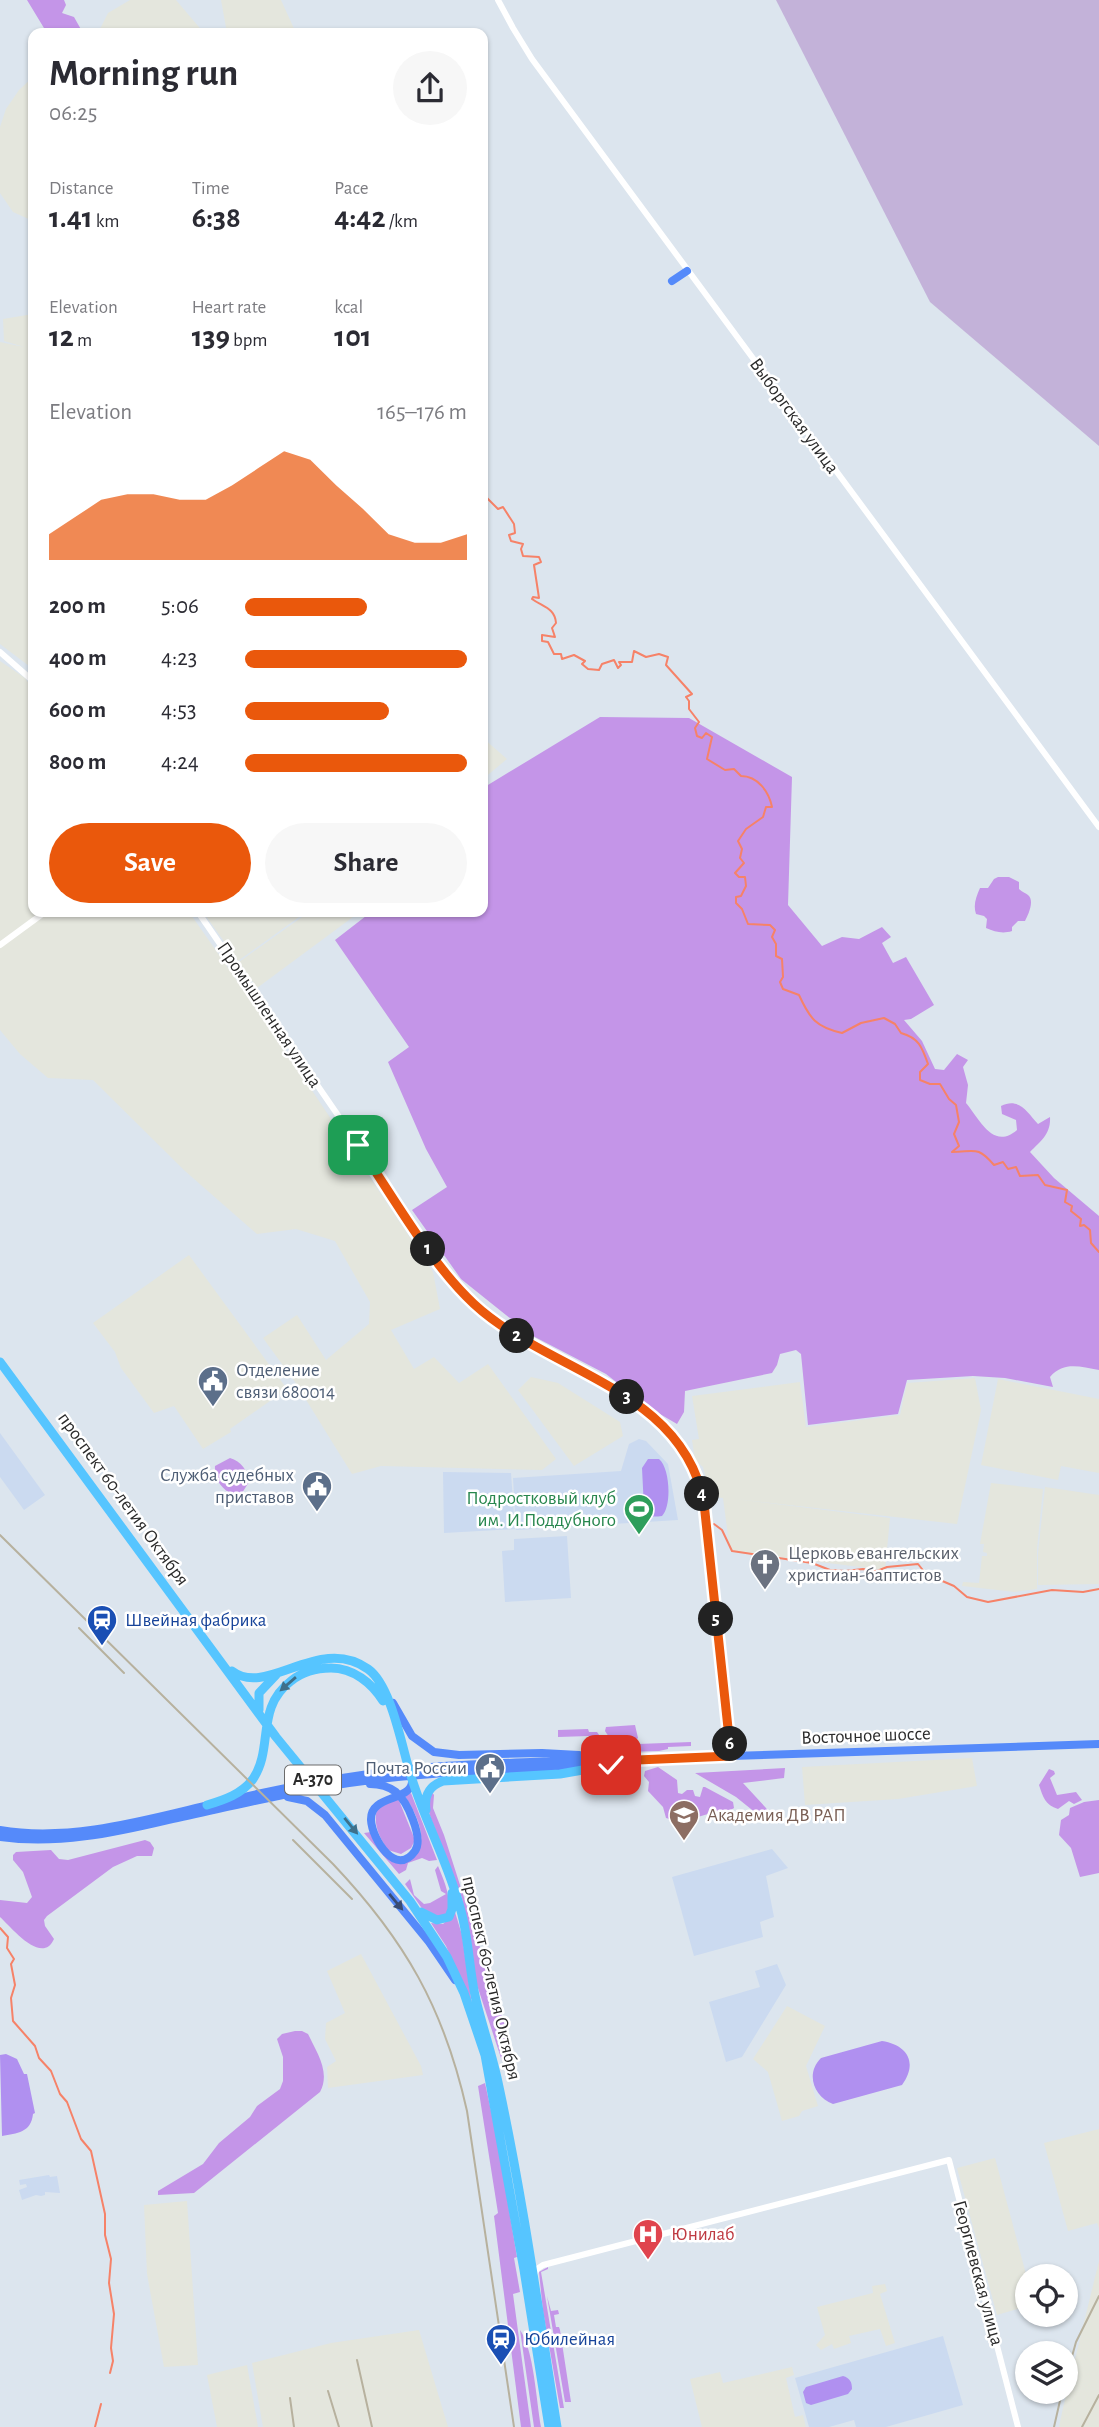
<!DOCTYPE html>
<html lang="en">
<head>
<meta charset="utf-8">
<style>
  :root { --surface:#fff; --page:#f7f7f7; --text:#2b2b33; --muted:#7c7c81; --accent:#ea580c }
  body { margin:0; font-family:"Alegreya Sans",sans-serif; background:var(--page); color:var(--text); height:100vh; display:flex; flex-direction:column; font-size:26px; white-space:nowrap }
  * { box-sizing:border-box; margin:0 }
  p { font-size:23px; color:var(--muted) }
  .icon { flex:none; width:38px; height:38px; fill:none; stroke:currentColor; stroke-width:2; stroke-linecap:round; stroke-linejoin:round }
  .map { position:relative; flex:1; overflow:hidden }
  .panel { position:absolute; left:28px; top:28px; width:460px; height:889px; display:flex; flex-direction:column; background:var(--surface); border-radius:14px; box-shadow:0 2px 5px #0004 }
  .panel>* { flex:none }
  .fabs { position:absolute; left:1015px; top:2264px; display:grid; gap:14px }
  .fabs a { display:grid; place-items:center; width:63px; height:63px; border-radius:50%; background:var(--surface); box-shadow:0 2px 5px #0004; font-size:35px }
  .pin { position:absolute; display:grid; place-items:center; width:60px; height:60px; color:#fff; margin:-30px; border-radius:14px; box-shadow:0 4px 10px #0006 }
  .km { position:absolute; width:35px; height:35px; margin:-18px; border-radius:50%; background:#222; color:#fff; font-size:19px; line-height:35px; text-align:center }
  .round { display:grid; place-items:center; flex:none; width:74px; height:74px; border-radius:37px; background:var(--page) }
  .head { display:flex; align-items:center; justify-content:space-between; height:119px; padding:0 21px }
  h1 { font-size:38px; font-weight:600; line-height:52px }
  .stats { display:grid; grid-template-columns:repeat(3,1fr); gap:10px; height:119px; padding:7px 21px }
  .stats div { display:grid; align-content:center }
  .stats b { font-size:30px; font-weight:600 }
  .stats small { font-size:19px; font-weight:400 }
  .stats p { font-size:19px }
  .chart { height:196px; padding:14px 21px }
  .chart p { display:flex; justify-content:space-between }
  .chart svg { width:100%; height:126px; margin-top:7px; fill:var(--accent); opacity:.7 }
  .primary-button { display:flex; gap:14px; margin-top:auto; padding:14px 21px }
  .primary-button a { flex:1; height:80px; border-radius:42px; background:var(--accent); color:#fff; font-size:28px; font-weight:600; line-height:80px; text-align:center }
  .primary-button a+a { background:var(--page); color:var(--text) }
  ul { padding:0 21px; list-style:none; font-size:23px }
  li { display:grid; grid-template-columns:112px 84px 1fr; align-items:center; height:52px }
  li i { height:18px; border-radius:9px; background:var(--accent) }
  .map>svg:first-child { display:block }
  .industrial { fill:#e4e6dd }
  .education { fill:#cbdaf0 }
  .green { fill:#c495e8 }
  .cemetery { fill:#c3b2d9 }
  .pitch { fill:#b090f0 }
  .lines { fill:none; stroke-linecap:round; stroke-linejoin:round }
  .stream { stroke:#f68268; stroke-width:2 }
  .minor { stroke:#fff; stroke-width:6 }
  .major { stroke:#558afa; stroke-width:8 }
  .highway { stroke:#56c5ff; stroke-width:9 }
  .rail { stroke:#b7b19e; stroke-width:2 }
  .oneway { fill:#3e708a }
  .oneway2 { fill:#3a4c73 }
  .route-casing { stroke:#fff; stroke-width:14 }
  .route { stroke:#ea580c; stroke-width:9 }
  .labels { text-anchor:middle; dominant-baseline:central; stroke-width:5; stroke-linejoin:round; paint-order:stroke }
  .shield { fill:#fff; stroke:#6b6b6b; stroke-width:2 }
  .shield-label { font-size:18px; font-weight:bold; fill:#2b2b2b }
  .street-label { font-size:19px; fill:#2b2b2b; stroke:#fff }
  .service-label { font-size:19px; fill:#4e5e75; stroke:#fff; text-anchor:end }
  .leisure-label { font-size:19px; fill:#27864d; stroke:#fff; text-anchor:end }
  .worship-label { font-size:19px; fill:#5b616d; stroke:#fff; text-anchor:start }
  .transit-label { font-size:19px; fill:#164399; stroke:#fff; text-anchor:start }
  .education-label { font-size:19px; fill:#785e54; stroke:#fff; text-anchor:start }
  .health-label { font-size:19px; fill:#be3a42; stroke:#fff; text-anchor:start }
</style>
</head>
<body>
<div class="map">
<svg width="1099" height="2427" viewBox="0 0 1099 2427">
  <rect width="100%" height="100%" fill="#dce5ee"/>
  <!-- industrial -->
  <path class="industrial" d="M130,0H176L204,33H98L108,13Z
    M221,0H281L296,33H227Z
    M33,77V221L13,212L0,193V127L6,109L19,90Z
    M33,314V669L0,644V342L24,347L4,341L3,319Z
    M0,661L25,678L33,689V912H189L269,1026L433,1272L440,1309L391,1330L414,1369L434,1357L459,1383L488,1364L556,1459L542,1470L381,1466L352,1474L295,1382L263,1338L297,1315L326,1360L369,1324L370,1302L335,1241L296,1229L257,1234L185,1171L93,1080L48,1078L20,1054L0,1030Z
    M483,738L507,759L483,779Z
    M203,912H306L238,961Z
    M309,912H349L353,917L257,988L239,962Z
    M189,1255L287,1389L230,1429L231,1432L203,1449L174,1406L154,1413L121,1368L115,1352L93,1323Z
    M531,1377L558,1383L620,1422L623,1436L574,1466L518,1390Z
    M975,1378L981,1410L957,1524L735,1499L890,1518L885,1570L730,1551L723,1498L711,1497L703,1467L695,1460L692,1440L699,1439L692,1396L800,1382L806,1427L900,1415L907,1383Z
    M998,1379L1099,1399V1473L1061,1466L1058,1480L981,1465Z
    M991,1483L1043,1489L1037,1549V1589L1015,1592L962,1586L963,1582L979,1583L982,1556H987V1553L983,1552L984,1544H980Z
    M1045,1487L1099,1495V1584L1038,1585V1553Z
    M972,1758L977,1786L898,1799L805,1805L802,1767Z
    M361,1954L421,2066L423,2075L328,2088L327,2067L336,2061L325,2039L326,2023L345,2013L327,1971Z
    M787,2006L825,2026L806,2066L818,2106L802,2111L799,2116L782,2121L768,2072L753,2059Z
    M1099,2129V2228L1097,2223L1068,2231L1044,2143Z
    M995,2158L1027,2278V2306L997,2315L957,2168Z
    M187,2201L198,2365L164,2367L147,2274L144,2205Z
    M1099,2261V2427H1059L1063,2408Z
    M885,2284L887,2291L880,2294L895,2343L886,2346L880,2329L849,2336L851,2343L834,2349L832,2344L821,2350L816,2345L825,2335L817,2307L873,2293L872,2286Z
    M419,2330L448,2427H263L252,2363L331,2343Z
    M247,2365L258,2427H217L207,2375Z
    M792,2367L794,2375L786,2378L795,2417L803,2415L806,2427H702L690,2379L720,2372L723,2383Z"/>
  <!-- education -->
  <path class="education" d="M0,1433L45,1495L24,1510L0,1477Z
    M639,1439L646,1441L668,1464L678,1520L516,1530L513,1478L621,1471L629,1444Z
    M443,1472L511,1473L515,1529L444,1533Z
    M567,1536L571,1598L505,1602L502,1551L514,1550V1539Z
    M772,1849L788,1868L766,1876L774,1917L760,1922L763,1937L694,1956L672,1877Z
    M777,1964L786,1985L742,2057L726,2062L709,2002L760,1987L755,1971Z
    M49,2175L50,2177L57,2176L60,2193L45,2192V2195L41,2196L36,2195L22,2200L19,2190L27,2187L26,2184L20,2185L19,2180Z
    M943,2336L963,2405L886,2427H856L854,2420L829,2427H809L795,2378Z"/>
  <!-- green -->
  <path class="green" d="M27,0H64L66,5L62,13L74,17L83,33H47Z
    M600,717L689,718L792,777L788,905L822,946L842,937L859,939L882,927L891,937L882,943L893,963L906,957L934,1005L911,1019L904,1020L922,1041L935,1069L944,1070L957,1054L968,1060L963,1067L968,1085L966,1103C979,1118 993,1151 1017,1130L1016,1120L1002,1114L1001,1106C1019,1097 1027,1112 1038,1124L1050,1117C1051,1134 1041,1141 1030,1152L1054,1178L1099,1216V1370C1080,1367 1064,1361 1050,1377L1053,1387L1005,1378L973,1376L907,1380L898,1414L808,1425L801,1354L796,1350L780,1354L777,1365L772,1373L685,1391L684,1412L677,1424L648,1407L606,1374L531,1335L461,1279L412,1210L447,1187L426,1149L388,1062L409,1047L335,940L366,916L364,912H483V788Z
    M998,877H1009L1019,882V889C1022,892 1026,893 1028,895C1035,901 1028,915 1025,921H1018L1012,927V931C1003,934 995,932 986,928L987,919L984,916L976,914C973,905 976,897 980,888H988L994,879Z
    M230,1458C241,1461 248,1471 249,1482L242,1493L233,1495C222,1489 214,1480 215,1466Z
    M635,1725L638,1738L634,1742L624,1743L623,1750H638V1744L691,1742V1746L668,1747V1749L659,1751L591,1753L589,1736L558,1737V1730L588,1729L589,1732H597L602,1739L611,1740L605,1731L606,1727Z
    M658,1767L677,1780L678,1793L682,1794L687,1790H693L695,1796L700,1797L703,1787H705L733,1802L734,1808L724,1814L718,1811L681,1822L666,1818L663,1807L648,1791L649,1782L644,1776L645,1771Z
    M785,1768L784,1778L743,1783L766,1808L769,1813L766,1821L736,1797L695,1773Z
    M1049,1769L1054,1771L1055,1774L1050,1778L1057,1795L1076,1792L1082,1800L1074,1804L1069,1801L1058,1809C1045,1805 1043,1797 1039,1785Z
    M431,1791L434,1795L433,1808L444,1835L509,2038L506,2039L511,2059L502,2061L476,1982L462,1898L430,1816L428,1808Z
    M411,1793L437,1860L429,1861L422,1858L408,1863L406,1870L399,1874L364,1833L371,1832L389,1859L416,1854C429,1837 415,1812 405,1796Z
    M398,1798L415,1840L411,1848L401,1854L388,1850C379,1837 373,1824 377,1809Z
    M1099,1800V1873L1080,1877L1071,1848L1059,1835L1061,1820L1069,1815L1070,1808L1084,1802Z
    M145,1840L150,1842L154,1848L152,1856H137L113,1867L47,1916L44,1920L45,1926L54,1939C42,1966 11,1927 0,1917V1900L27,1903L32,1897L23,1872L13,1860V1855L16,1852L51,1850L59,1859L68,1860Z
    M438,1866C445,1883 451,1896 448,1914L439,1918L423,1910L405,1884L410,1879L414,1895L424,1904L430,1903L446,1894L441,1891L435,1870Z
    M455,1912L462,1935L472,2005L446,1946L431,1923L443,1924Z
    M295,2031H302L308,2034C316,2051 331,2072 320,2092L194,2193L158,2195V2191L203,2164L219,2143L250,2117L257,2106L280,2089L283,2081V2057L277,2039L282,2034Z
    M485,2083L497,2138L517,2257L514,2258L520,2292L513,2294L531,2427H521L494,2216L498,2213L478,2086Z
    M548,2267V2269L541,2272L564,2408H560L543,2311L539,2272Z
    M547,2296L551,2311L558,2310L559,2314L554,2315L556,2327H559L560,2330L571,2402H565Z
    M520,2330C534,2350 536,2399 541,2427H534Z"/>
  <!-- cemetery -->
  <path class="cemetery" d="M776,0H1099V446L930,302Z"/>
  <!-- pitch -->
  <path class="pitch" d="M648,1459H659C670,1468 672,1506 662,1516C653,1517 647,1518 644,1508L642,1468Z
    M882,2041C908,2045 918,2063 902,2085L833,2104C814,2097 805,2074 821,2058Z
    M6,2054L17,2059L24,2074H27L35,2113L33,2114C31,2133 17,2133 2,2136L0,2055Z
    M843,2376C850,2378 852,2382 852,2389L848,2394L811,2405L806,2403L803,2392L806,2387Z"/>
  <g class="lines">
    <!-- stream -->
    <path class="stream" d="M483,482L486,496
      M484,501L486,497L498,509L503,507L514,524L515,533L509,535L511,541L523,544L521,549L523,556L539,557L541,562L534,565L539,598L533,597L532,599C543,607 555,608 556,623L552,628L555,637L542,635V641L548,642L554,654H561L562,659L574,655L585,661L582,664L588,669L599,670L602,664L614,660L618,668L621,665L619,662H632L634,651L646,657L659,654L668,657L666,665L692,694L686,697L689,701V709L699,722L695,728L697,736L702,738L706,733L712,737L707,759L725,770L734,769L741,776C758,776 769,792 772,807H766L763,817L746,829L738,841L742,849L740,858L744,863L735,873L739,877H745L746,886L741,896L736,897V903L742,909L748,924L770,925L775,930L772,937L776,944V956L782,959L783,977L780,982L783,989L799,995C810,1019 816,1027 842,1033L861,1023L884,1018L895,1024L901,1033C919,1038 922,1047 928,1064L920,1072V1080L930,1084H940L949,1099L956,1105L959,1122L954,1134L959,1146L952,1152C974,1152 977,1145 994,1165L1003,1162L1008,1169L1016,1167L1020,1176L1038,1175L1045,1185L1067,1190L1065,1202L1072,1206L1071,1211L1081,1219L1080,1226L1084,1225L1090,1230L1091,1243L1099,1252
      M714,1524L722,1530L732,1551L812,1563L830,1570L845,1571L863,1569L877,1571L887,1567L918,1564L926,1574L954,1586L967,1597L988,1602L1052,1590L1083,1592L1099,1589
      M0,1928L8,1937L7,1948L14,1959L11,1964L15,1985L11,1998L13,2021L35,2046L39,2058L51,2071L60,2094L67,2102L81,2139L91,2151L105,2214V2235L111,2259L109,2283L114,2314L111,2348L113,2361L110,2373
      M95,2427L101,2404"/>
    <!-- minor -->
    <path class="minor" d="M498,0L513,28L532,59L1099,827
      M0,652L33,681
      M198,912L457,1288C471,1301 485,1316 501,1327C575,1376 685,1402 704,1503L731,1756
      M0,945L45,912
      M534,2275L537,2269L543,2265L949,2160L1018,2427"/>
    <!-- major -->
    <path class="major" d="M672,281L687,271
      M393,1703L412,1736L434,1752L459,1755L542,1753L579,1755
      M605,1765L633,1760L731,1756L1099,1744
      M370,1784C380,1784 388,1786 396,1792C407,1801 424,1838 415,1851C396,1878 372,1839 371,1820C370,1793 415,1803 412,1778
      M288,1797L307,1801L325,1815L429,1942L455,1980
      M226,1801C290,1786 355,1774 420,1768C484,1762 548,1763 612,1758
      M0,1830C71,1842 145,1820 213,1804
      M0,1837C57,1845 113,1833 168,1820C215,1810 261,1799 308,1790C401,1772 495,1770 589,1766"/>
    <!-- highway -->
    <path class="highway" d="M0,1362L276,1737L410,1901L447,1957L464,1993L485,2055L524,2270L549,2427
      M232,1671C267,1698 319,1634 368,1669C392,1686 402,1749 411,1776C425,1822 449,1864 461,1911C469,1940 469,1970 476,2000C483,2029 493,2057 499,2087C523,2199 539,2314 557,2427
      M259,1710V1693L276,1675
      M207,1805C224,1800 242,1794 253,1779C274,1748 255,1708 291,1681C302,1672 316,1668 331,1668C353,1668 372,1683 383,1701
      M426,1810C424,1795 429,1786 443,1781L560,1774L611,1765
      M421,1912L437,1920L449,1917L452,1909V1893"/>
    <!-- rail -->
    <path class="rail" d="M0,1535L333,1864C405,1940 444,2008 467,2111L514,2427
      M79,1628L124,1673
      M293,1840L352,1899
      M357,2360L372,2427
      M1066,2378L1076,2342L1099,2296
      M328,2391L339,2427
      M290,2398L294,2427
      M1054,2427L1062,2392
      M1082,2427L1099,2395"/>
  </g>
  <!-- one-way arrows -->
  <defs><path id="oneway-solid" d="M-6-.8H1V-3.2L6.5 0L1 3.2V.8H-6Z" transform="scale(1.75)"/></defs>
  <g class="oneway">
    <use href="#oneway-solid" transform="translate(288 1684) rotate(139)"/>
    <use href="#oneway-solid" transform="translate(351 1826) rotate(51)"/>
  </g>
  <use class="oneway2" href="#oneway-solid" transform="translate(396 1902) rotate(50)"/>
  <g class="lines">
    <!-- route casing -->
    <g class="route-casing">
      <path id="route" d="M358,1145C392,1195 430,1263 474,1304C547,1372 683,1388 704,1503L731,1756L637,1760L611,1765"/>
    </g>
    <!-- route -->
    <use href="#route" class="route"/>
  </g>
  <!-- icons -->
  <defs>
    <g id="civic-pin" transform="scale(1.575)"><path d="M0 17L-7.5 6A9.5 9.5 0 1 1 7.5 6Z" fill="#5c6f8a" stroke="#fff"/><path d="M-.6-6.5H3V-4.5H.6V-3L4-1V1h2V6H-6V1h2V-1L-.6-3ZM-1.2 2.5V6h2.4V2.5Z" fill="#fff"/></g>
    <g id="stadium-pin" transform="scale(1.575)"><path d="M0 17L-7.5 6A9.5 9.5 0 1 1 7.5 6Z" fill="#2e9e5b" stroke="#fff"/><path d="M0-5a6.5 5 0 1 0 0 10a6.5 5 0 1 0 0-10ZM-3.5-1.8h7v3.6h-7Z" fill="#fff"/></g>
    <g id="church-pin" transform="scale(1.575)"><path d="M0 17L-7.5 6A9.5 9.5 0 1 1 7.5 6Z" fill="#6b7280" stroke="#fff"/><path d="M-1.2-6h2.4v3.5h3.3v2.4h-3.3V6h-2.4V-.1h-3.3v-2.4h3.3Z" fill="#fff"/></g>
    <g id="station-pin" transform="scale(1.575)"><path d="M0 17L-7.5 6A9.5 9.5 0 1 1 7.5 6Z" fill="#1a4fb4" stroke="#fff"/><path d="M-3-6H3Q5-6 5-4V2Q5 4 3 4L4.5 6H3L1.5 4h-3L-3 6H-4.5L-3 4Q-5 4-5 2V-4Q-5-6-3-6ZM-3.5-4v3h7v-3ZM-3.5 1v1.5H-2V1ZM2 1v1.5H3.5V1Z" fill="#fff"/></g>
    <g id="university-pin" transform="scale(1.575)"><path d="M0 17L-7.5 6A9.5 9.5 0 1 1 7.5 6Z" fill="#8d6e63" stroke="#fff"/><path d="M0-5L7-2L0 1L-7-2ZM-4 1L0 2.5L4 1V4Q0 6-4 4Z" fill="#fff"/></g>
    <g id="hospital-pin" transform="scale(1.575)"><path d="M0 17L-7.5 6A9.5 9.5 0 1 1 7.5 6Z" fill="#e0444e" stroke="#fff"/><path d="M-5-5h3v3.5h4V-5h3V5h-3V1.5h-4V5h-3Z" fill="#fff"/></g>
  </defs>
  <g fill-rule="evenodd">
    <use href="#civic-pin" x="213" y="1381"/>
    <use href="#civic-pin" x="317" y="1486"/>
    <use href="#stadium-pin" x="639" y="1509"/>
    <use href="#church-pin" x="765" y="1564"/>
    <use href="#station-pin" x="102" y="1620"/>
    <use href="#civic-pin" x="490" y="1768"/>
    <use href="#university-pin" x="684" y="1815"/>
    <use href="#hospital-pin" x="648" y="2234"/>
    <use href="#station-pin" x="501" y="2339"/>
  </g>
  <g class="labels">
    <!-- shield labels -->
    <rect class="shield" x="285" y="1765.5" width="56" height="29" rx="5"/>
    <g class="shield-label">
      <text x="313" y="1780">А-370</text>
    </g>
    <!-- street labels -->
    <g class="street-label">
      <text transform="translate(794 416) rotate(54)">Выборгская улица</text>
      <text transform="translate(269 1015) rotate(56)">Промышленная улица</text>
      <text transform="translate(123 1499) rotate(54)">проспект 60-летия Октября</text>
      <text transform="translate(866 1736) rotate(-2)">Восточное шоссе</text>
      <text transform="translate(491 1978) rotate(77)">проспект 60-летия Октября</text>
      <text transform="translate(978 2273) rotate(75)">Георгиевская улица</text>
    </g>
    <!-- service labels -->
    <g class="service-label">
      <text x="236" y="1370" text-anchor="start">Отделение<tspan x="236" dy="22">связи 680014</tspan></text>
      <text x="294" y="1475">Служба судебных<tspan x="294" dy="22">приставов</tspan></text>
      <text x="467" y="1768">Почта России</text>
    </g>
    <!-- leisure labels -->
    <g class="leisure-label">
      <text x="616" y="1498">Подростковый клуб<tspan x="616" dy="22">им. И.Поддубного</tspan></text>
    </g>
    <!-- worship labels -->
    <g class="worship-label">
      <text x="788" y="1553">Церковь евангельских<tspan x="788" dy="22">христиан-баптистов</tspan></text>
    </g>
    <!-- transit labels -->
    <g class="transit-label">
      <text x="125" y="1620">Швейная фабрика</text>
      <text x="524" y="2339">Юбилейная</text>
    </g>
    <!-- education labels -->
    <g class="education-label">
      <text x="707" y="1815">Академия ДВ РАП</text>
    </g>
    <!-- health labels -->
    <g class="health-label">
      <text x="671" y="2234">Юнилаб</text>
    </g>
  </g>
</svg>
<div class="fabs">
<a><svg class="icon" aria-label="locate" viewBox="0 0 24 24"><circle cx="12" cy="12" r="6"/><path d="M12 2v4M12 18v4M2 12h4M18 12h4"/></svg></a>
<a><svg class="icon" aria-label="layers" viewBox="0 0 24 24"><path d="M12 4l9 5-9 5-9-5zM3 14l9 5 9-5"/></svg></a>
</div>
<div class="pin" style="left:358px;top:1145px;background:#1e9e55"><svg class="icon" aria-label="arrive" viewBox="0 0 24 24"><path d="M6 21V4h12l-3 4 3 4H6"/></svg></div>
<div class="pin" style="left:611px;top:1765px;background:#d93025"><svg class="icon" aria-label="check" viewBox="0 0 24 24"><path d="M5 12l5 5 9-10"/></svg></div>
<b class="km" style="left:428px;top:1249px">1</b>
<b class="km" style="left:517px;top:1336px">2</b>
<b class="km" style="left:627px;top:1397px">3</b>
<b class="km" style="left:702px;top:1494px">4</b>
<b class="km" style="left:716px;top:1619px">5</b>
<b class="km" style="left:730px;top:1744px">6</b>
<section class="panel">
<div class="head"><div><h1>Morning run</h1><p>06:25</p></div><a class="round"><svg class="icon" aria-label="share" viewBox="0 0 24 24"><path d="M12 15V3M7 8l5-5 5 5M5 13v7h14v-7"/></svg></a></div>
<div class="stats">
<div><p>Distance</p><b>1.41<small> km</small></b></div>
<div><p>Time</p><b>6:38</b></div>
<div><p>Pace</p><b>4:42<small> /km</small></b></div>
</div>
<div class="stats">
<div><p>Elevation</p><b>12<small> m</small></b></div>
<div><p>Heart rate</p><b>139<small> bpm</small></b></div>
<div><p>kcal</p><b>101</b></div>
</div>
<div class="chart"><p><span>Elevation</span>165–176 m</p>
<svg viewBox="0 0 160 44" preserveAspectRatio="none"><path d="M0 44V35L10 29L20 23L30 21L40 21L50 23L60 23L70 18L80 12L90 6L100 9L110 18L120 26L130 35L140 38L150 38L160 35V44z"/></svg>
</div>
<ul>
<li><b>200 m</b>5:06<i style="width:55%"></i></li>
<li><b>400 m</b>4:23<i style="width:100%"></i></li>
<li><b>600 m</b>4:53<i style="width:65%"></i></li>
<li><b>800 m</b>4:24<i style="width:100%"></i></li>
</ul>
<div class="primary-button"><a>Save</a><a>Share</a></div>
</section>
</div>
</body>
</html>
